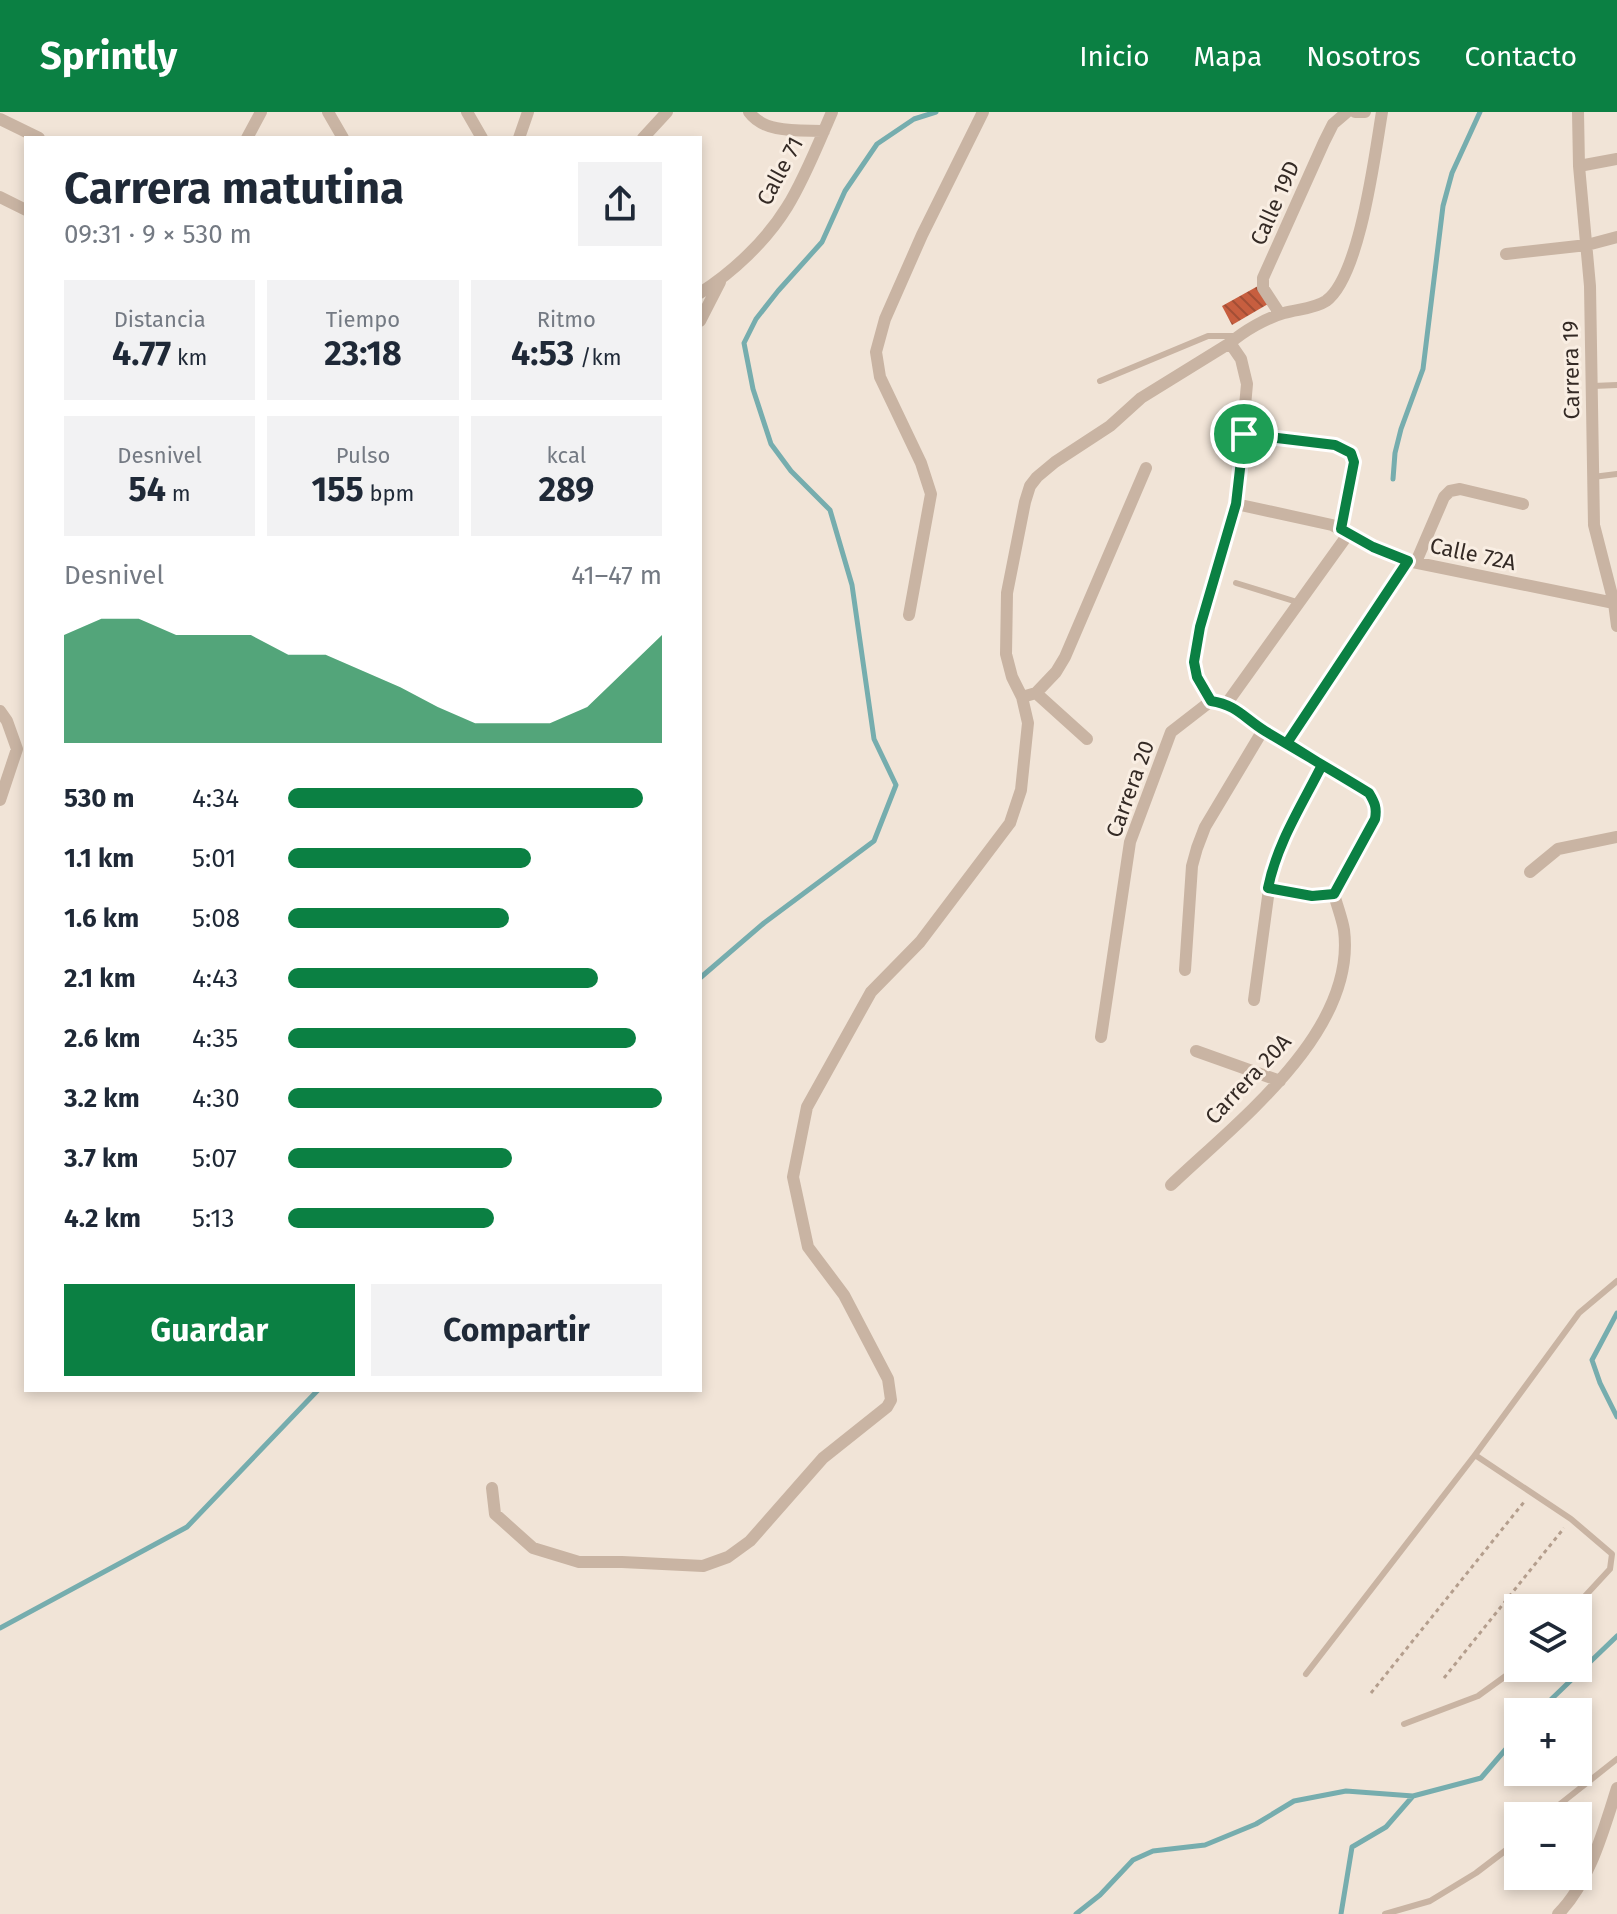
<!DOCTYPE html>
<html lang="es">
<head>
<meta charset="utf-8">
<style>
  :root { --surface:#fff; --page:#f2f2f3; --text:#1f2937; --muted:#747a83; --accent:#0b8043 }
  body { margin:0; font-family:"Fira Sans",sans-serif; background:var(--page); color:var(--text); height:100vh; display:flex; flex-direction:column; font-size:30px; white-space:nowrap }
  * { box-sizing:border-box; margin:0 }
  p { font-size:26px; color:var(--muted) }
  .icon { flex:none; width:44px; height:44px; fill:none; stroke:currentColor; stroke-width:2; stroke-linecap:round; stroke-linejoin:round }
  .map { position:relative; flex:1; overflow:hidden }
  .details { position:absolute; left:24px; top:24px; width:678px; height:1256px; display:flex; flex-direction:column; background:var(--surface); border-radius:0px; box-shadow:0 4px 12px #0003 }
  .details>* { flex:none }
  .buttons { position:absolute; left:1504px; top:1482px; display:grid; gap:16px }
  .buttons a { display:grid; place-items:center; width:88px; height:88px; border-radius:0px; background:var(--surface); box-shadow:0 4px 12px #0003; font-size:40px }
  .pin { position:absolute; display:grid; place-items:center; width:68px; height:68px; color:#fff; margin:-34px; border:4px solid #fff; border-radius:50%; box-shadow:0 2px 8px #0007 }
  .round { display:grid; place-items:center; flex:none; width:84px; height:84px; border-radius:0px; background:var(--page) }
  .headline { display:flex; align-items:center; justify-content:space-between; height:136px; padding:0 40px }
  h1 { font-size:44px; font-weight:700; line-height:60px }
  .stats { display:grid; grid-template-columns:repeat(3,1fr); gap:12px; height:136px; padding:8px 40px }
  .stats div { display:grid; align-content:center; border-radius:0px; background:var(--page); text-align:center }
  .stats b { font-size:34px; font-weight:700 }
  .stats small { font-size:22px; font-weight:400 }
  .stats p { font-size:22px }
  .chart { height:224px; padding:16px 40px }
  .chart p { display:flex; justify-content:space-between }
  .chart svg { width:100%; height:144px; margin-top:8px; fill:var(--accent); opacity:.7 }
  .action { display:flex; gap:16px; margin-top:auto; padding:16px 40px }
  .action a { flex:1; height:92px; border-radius:0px; background:var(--accent); color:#fff; font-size:32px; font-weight:700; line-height:92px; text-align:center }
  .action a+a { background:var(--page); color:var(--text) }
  ul { padding:0 40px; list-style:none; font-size:26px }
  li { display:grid; grid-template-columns:128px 96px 1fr; align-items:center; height:60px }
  li i { height:20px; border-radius:10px; background:var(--accent) }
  header { display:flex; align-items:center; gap:48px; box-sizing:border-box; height:112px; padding:0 40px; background:var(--accent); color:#fff }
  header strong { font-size:38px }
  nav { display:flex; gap:44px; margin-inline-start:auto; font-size:28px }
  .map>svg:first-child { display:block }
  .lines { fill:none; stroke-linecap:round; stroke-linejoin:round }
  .stream { stroke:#76adae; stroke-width:5 }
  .building { fill:url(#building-back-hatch) }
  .path { stroke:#b49e8d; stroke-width:3; stroke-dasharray:4 4; stroke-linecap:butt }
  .service { stroke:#c9b4a3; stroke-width:6 }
  .minor { stroke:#c9b4a3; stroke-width:12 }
  .route-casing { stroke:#fff; stroke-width:16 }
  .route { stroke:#0b8043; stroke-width:10 }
  .labels { text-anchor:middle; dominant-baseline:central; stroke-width:6; stroke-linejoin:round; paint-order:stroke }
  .street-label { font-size:22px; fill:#342a25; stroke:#f9eee3 }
</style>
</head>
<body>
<header>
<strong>Sprintly</strong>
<nav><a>Inicio</a><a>Mapa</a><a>Nosotros</a><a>Contacto</a></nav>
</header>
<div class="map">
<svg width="1617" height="1802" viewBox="0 0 1617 1802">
  <defs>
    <pattern id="building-back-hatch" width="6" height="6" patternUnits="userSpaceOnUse" patternTransform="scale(2)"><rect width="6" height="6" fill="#c75e3f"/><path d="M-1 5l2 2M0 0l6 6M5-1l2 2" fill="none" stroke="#a24e35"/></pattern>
  </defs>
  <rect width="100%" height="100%" fill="#f1e4d7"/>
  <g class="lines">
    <!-- stream -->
    <path class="stream" d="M1393,367L1395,341L1401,317L1423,257L1443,94L1452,61L1480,0
      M700,866L764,811L874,729L896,673L874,627L852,473L830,398L791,359L771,332L753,277L744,231L756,207L778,179L822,130L845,79L877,32L914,7L936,0
      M1617,1201L1592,1248L1600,1271L1617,1305
      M0,1516L187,1415L318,1278
      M1538,1600L1617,1524
      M1076,1802L1100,1783L1133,1748L1153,1739L1205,1733L1256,1712L1294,1689L1346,1679L1413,1684
      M1341,1802L1352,1735L1386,1715L1413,1684L1481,1666L1518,1623"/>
  </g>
  <!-- building -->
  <path class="building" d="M1258,174L1268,192L1232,213L1222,194Z"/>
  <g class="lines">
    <!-- path -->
    <path class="path" d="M1444,1566L1564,1416
      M1371,1581L1524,1390"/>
    <!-- service -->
    <path class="service" d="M1100,269L1208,224H1235
      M1593,274L1617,273
      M1593,365L1617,362
      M1236,471L1297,490
      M1475,1343L1571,1407L1612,1442L1610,1457L1574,1496
      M1306,1562L1475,1343L1579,1201L1617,1169
      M1404,1612L1478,1584L1518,1555
      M1545,1704L1617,1647
      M1385,1802L1430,1789L1476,1761L1518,1729"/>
    <!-- minor -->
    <path class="minor" d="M328,0L343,26
      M467,0L482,26
      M749,0C765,22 799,18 824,19
      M1355,0H1365
      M1578,0L1579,54L1590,174L1594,413L1614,491L1617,514
      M0,7L39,26
      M247,26L261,0
      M519,26L528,0
      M643,26L667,0
      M1579,54L1617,47
      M0,85L26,98
      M1506,142L1587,133L1617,125
      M700,181C733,160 766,129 787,95C804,68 819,30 832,0
      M1280,202L1263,176V166L1324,30L1333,12L1347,0
      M700,209L720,170
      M1244,322L1335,333L1351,341L1354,350L1341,417
      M1236,392L1332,413L1373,435L1408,449L1614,491
      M1416,450L1444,385L1450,379L1460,377L1523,392
      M909,503L931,382L921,351L880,265L876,240L885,207L922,123L983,0
      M1036,581L1087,627
      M1022,585L1036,581L1056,560L1065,545L1146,356
      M1211,589L1197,565L1194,550L1200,515L1236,392L1247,272L1241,247L1230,231
      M1227,591L1263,618L1287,631L1408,449
      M0,599L7,609L17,637L0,688
      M1287,631L1369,681L1377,696L1375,707L1334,782
      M1530,760L1558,737L1617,725
      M1268,776L1312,784L1334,782
      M1185,858L1192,754L1197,736L1205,715L1263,618
      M1254,888L1272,755L1280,735L1322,653
      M1101,925L1130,730L1171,620L1211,589L1227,591L1349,421
      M1196,939L1280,969
      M1171,1073C1237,1010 1357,920 1344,818C1342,806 1337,794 1334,782
      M492,1376L495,1402L533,1436L579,1450H622L703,1454L728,1445L750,1429L823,1346L887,1295L891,1288L888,1267L844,1183L808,1135L793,1065L807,995L871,880L920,830L1010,711L1021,678L1028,611L1022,585L1012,565L1006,542L1007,481L1025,390L1030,374L1037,365L1055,350L1110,314L1141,286L1230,231C1244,219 1266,206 1284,201C1297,197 1314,197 1326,189C1360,165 1375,41 1382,0
      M1558,1802C1589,1772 1604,1717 1617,1676"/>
  </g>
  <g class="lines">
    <!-- route casing -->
    <g class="route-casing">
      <path id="route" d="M1244,322L1236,392L1200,515L1194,550L1197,565L1211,589C1237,593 1244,606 1265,619C1300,640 1335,660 1369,681C1375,691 1377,696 1375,707L1334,782L1312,784L1268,776C1277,731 1302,693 1322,653L1287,631L1408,449L1373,435L1341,417L1354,350L1351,341L1335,333L1244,322"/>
    </g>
    <!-- route -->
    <use href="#route" class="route"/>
  </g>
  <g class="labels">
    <!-- street labels -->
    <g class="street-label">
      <text transform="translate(780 59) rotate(-62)">Calle 71</text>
      <text transform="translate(1275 91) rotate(-66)">Calle 19D</text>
      <text transform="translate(1571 258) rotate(-91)">Carrera 19</text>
      <text transform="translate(1473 442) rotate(12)">Calle 72A</text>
      <text transform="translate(1130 677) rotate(-70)">Carrera 20</text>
      <text transform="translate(1248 967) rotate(-47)">Carrera 20A</text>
    </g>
  </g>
</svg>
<div class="buttons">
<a><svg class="icon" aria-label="layers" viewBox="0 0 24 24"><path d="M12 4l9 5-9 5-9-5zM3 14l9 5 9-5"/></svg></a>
<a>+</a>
<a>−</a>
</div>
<div class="pin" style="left:1244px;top:322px;background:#1e9e55"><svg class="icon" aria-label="arrive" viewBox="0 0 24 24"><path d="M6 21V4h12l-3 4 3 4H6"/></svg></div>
<section class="details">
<div class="headline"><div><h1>Carrera matutina</h1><p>09:31 · 9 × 530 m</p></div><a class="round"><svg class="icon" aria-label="share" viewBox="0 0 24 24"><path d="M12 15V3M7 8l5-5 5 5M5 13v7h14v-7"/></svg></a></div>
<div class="stats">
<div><p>Distancia</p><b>4.77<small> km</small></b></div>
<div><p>Tiempo</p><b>23:18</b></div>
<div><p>Ritmo</p><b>4:53<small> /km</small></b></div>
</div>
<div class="stats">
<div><p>Desnivel</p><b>54<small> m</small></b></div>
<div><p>Pulso</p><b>155<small> bpm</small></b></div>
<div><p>kcal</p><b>289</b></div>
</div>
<div class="chart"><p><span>Desnivel</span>41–47 m</p>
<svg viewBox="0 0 160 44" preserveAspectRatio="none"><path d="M0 44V11L10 6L20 6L30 11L40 11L50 11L60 17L70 17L80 22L90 27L100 33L110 38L120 38L130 38L140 33L150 22L160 11V44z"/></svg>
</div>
<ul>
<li><b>530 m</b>4:34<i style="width:95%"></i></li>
<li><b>1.1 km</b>5:01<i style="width:65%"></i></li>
<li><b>1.6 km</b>5:08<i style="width:59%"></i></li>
<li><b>2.1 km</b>4:43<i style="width:83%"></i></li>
<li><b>2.6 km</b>4:35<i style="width:93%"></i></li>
<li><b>3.2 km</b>4:30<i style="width:100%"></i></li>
<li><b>3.7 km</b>5:07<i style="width:60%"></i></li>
<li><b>4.2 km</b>5:13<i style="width:55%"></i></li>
</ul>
<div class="action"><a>Guardar</a><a>Compartir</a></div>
</section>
</div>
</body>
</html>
